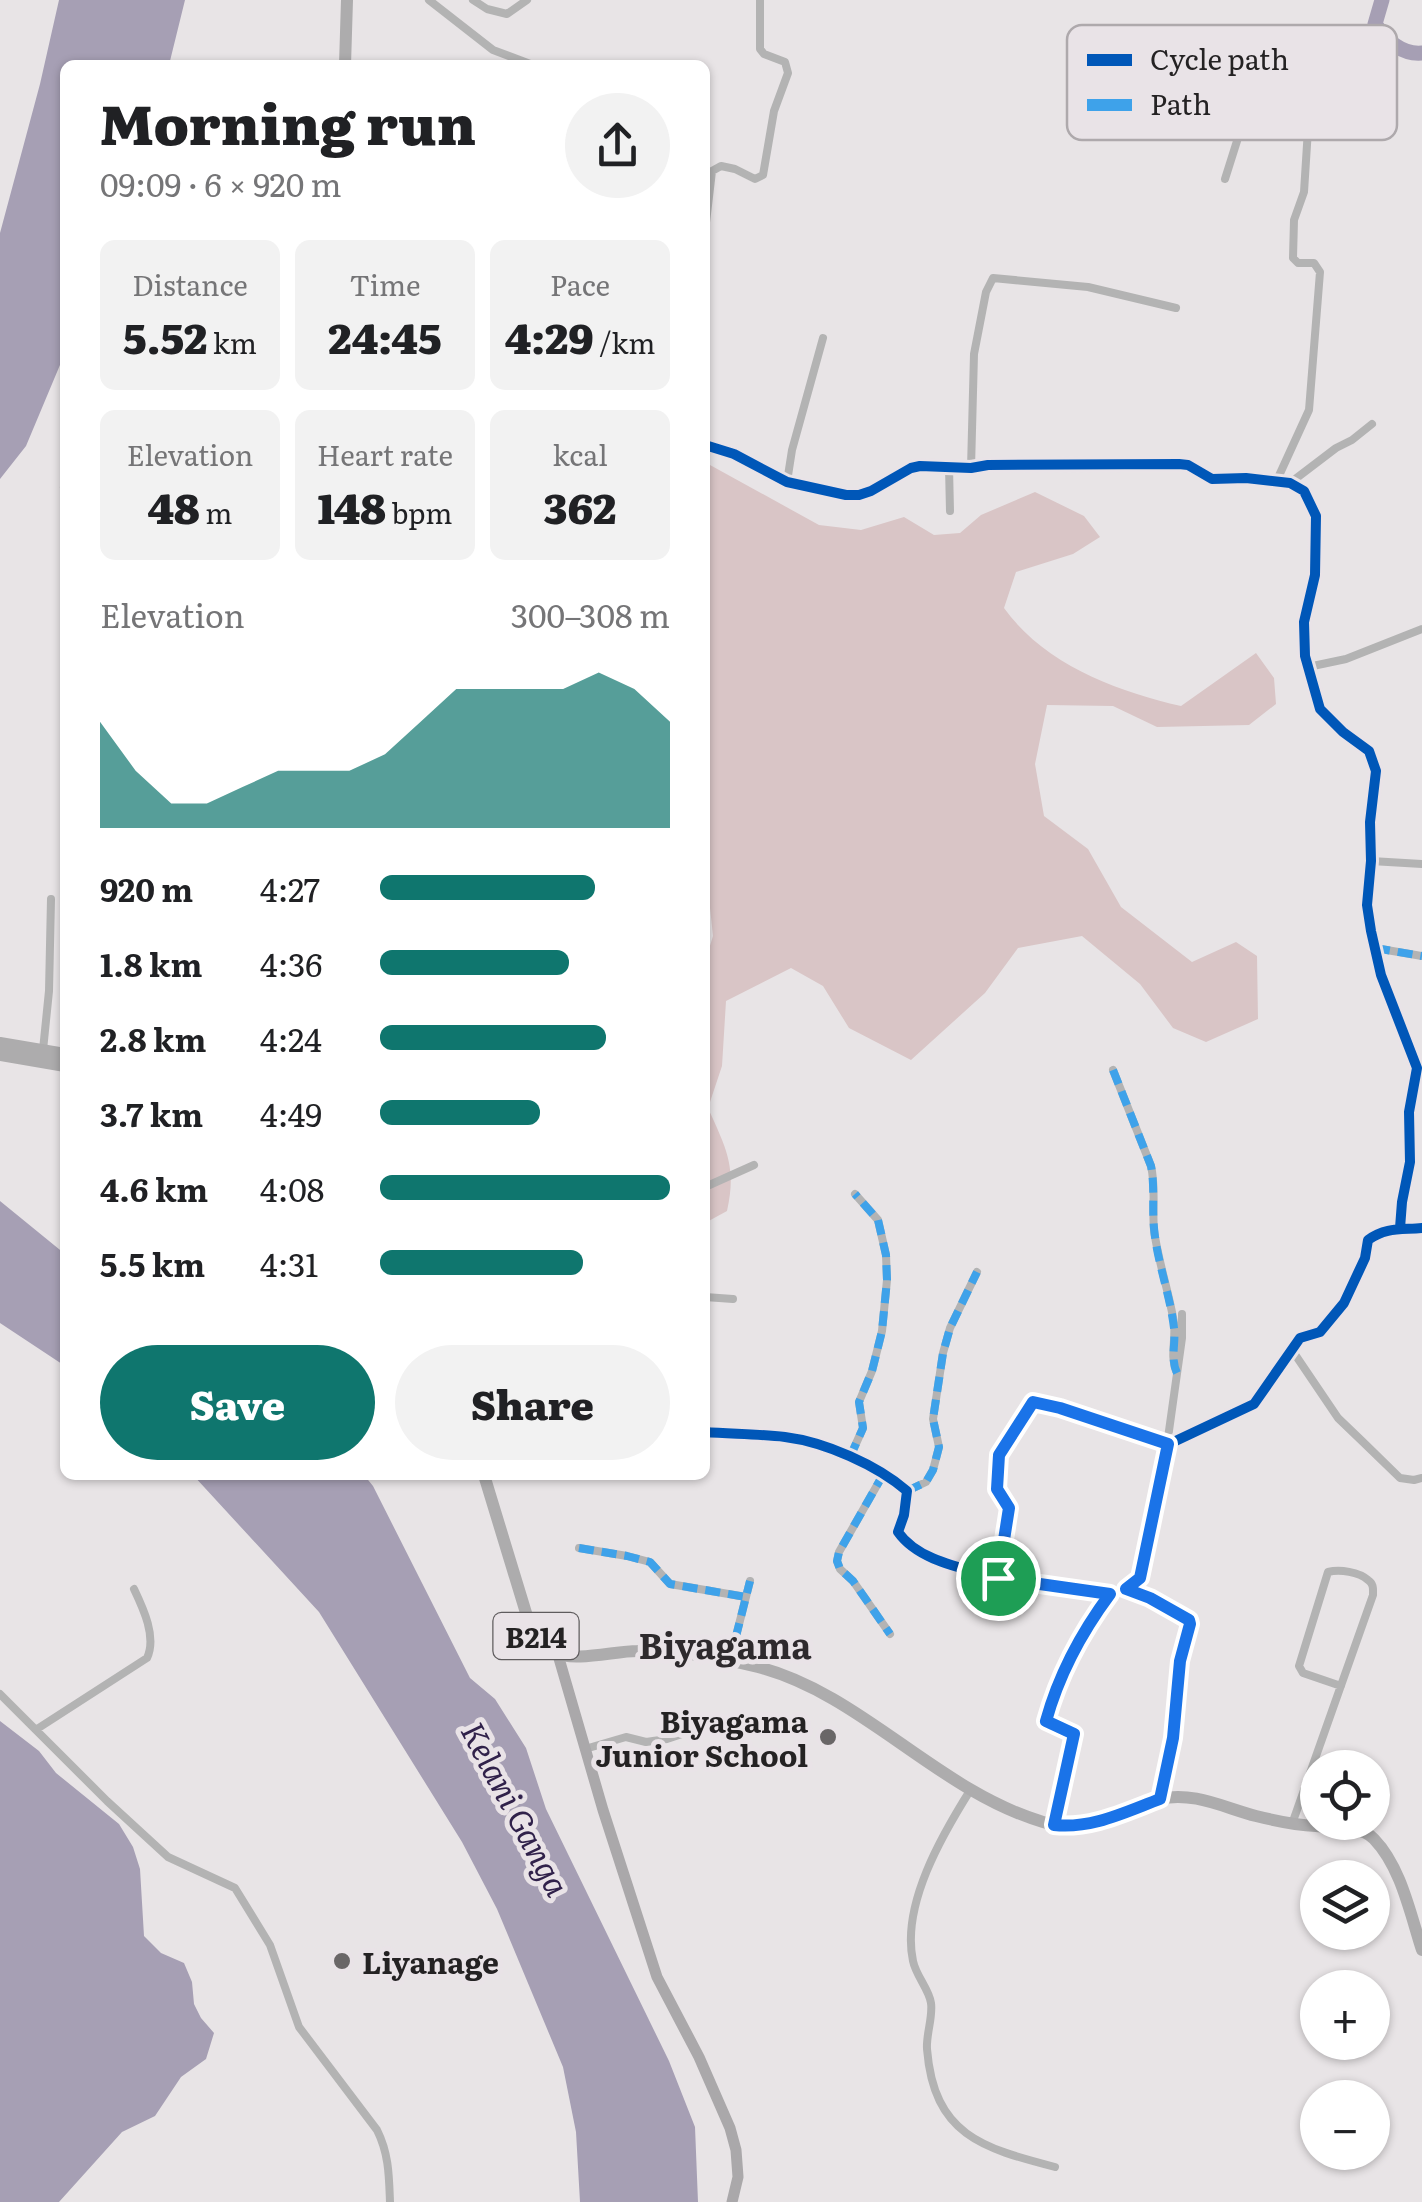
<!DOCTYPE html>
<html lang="en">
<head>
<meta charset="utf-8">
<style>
  :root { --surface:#fff; --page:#f2f2f2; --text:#202124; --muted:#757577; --accent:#0f766e }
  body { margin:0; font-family:Literata,serif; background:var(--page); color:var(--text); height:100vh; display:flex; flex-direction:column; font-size:38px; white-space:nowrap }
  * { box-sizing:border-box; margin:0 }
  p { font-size:32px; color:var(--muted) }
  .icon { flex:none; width:55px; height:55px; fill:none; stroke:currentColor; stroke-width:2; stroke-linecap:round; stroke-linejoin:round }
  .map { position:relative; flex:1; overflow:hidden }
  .details { position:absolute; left:60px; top:60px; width:650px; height:1420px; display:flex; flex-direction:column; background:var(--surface); border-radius:15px; box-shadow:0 2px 8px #0004 }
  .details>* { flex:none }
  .tools { position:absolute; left:1300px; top:1750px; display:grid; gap:20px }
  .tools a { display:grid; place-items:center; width:90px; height:90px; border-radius:50%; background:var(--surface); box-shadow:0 2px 8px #0004; font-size:50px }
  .pin { position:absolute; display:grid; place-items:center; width:85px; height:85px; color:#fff; margin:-42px; border:5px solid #fff; border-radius:50%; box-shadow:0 2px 10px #0007 }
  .round { display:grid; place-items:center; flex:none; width:105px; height:105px; border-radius:52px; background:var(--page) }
  .overview { display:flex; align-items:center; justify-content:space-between; height:170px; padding:0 40px }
  h1 { font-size:55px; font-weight:800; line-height:75px }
  .stats { display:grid; grid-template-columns:repeat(3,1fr); gap:15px; height:170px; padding:10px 40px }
  .stats div { display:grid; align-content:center; border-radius:15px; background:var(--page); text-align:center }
  .stats b { font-size:42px; font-weight:800 }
  .stats small { font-size:28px; font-weight:400 }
  .stats p { font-size:28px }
  .chart { height:280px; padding:20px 40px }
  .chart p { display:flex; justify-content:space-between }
  .chart svg { width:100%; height:180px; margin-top:10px; fill:var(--accent); opacity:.7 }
  .button { display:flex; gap:20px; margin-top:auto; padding:20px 40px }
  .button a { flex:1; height:115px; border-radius:60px; background:var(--accent); color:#fff; font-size:40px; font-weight:800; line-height:115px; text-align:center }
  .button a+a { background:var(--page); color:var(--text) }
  ul { padding:0 40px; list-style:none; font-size:32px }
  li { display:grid; grid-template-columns:160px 120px 1fr; align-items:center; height:75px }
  li i { height:25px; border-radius:12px; background:var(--accent) }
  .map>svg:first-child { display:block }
  .green { fill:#d9c5c6 }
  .water { fill:#a69fb4 }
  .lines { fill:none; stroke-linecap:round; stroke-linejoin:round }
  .river { stroke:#a69fb4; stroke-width:15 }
  .street { stroke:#b3b3b3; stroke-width:8 }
  .secondary { stroke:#aaa8aa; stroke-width:11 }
  .primary { stroke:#adacad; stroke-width:12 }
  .quiet { stroke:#3ea2ea; stroke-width:8; stroke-dasharray:15 8; stroke-linecap:butt }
  .cycleway-casing { stroke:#e9e3e7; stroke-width:16 }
  .cycleway { stroke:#0057b8; stroke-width:10 }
  .route-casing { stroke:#fff; stroke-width:20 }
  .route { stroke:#1a73e8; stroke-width:12 }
  .poi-dot { fill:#696667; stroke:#e9e3e7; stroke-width:4 }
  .labels { text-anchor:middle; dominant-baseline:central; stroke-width:10; stroke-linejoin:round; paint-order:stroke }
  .shield { fill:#e9e3e7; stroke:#5f5c5e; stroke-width:2.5 }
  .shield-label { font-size:28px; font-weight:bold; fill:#242223 }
  .poi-label { font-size:30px; font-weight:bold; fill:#242223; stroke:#e9e3e7; text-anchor:end }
  .water-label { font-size:32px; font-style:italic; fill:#30214a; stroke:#e9e3e7 }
  .quarter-label { font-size:35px; font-weight:bold; fill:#2e2a2d; stroke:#e9e3e7 }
  .key { fill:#e9e3e7; stroke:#aea9ac; stroke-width:2.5 }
  .key-label { font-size:28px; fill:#242223 }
</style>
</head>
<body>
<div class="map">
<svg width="1422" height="2202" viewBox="0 0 1422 2202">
  <rect width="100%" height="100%" fill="#e8e4e6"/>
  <!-- green -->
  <path class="green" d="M705,465H710L819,525L861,530L904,517L934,535L960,533L981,515L1035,492L1084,516L1100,537L1073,554L1016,572L1004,608C1044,664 1116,691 1181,706L1256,653L1274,678L1276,704L1249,725L1157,727L1113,706L1047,705L1035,764L1044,816L1088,849L1121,907L1192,962L1236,942L1257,956L1258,1019L1206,1042L1173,1028L1140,984L1082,936L1018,948L985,993L911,1060L849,1028L823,986L791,968L726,1001L722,1066L708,1108C726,1148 737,1167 727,1211L705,1223V1198L710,1195L705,1156V962L713,936L705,861Z"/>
  <!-- water -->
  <path class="water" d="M59,0H185L169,65H65V353L26,446L0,479V233L40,84Z
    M0,1201L65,1254V1366L0,1323Z
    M193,1475H364L373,1486L470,1678L495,1699L526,1748L546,1809L669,2061L695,2127L698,2202H580L576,2132L563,2067L497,1909L462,1842L319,1612Z
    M0,1721L39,1751L56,1773L119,1824L133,1847L140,1869L144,1936L161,1953L184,1963L192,1982L194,2004L201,2018L214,2033L206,2059L181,2077L155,2116L122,2132L59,2202H0Z"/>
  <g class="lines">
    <!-- river -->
    <path class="river" d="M1382,0L1375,24C1386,40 1401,55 1422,53"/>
    <!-- street -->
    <path class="street" d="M429,0L493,50L533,65
      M473,0L487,9L507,14L527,0
      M1149,56L1244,79L1284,112
      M1112,84L1243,122L1225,179
      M1276,121L1284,112L1306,118L1308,129L1304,192L1294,220L1293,258L1298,263H1314L1320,272L1309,410L1277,480
      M705,231L712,171L721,166L735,169L755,179L763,175L774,111L788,73L785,62L764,54L760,49V0
      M705,445L734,454L787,482L846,495H859L871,491L911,468L920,466L971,468L988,465L1179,464L1188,465L1212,479L1246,478L1290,483L1304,491L1316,516L1315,575L1304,622L1305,656L1320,709L1343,732L1369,751L1376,771L1370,822L1371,861L1367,905L1371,931L1381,975L1417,1068L1409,1112L1410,1162L1402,1202L1400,1228
      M949,467L950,511
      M971,468L974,354L986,292L993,278L1088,287L1176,308
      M787,482L792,450L823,338
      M1290,483L1336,448L1352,440L1372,424
      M64,487L65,485
      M1308,667L1346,659L1422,629
      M1371,861L1422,864
      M1375,948L1422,956
      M43,1050L49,991L51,899
      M1113,1070L1151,1166C1156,1187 1152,1208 1154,1230C1158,1261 1169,1292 1174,1323C1176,1340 1170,1355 1176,1371
      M705,1187L754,1165
      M705,1297L733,1299
      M1292,1350L1338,1418L1363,1442L1400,1478L1414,1480L1422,1478
      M705,1432C731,1434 758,1434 785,1437C825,1442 877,1465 907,1491L904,1515L898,1532C919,1562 965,1568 998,1578L1009,1508L997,1489L999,1455L1033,1402L1060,1408L1167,1445L1254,1404L1300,1338L1320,1332L1344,1303L1365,1258L1368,1240C1386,1227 1401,1230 1422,1228
      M850,1457L863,1428L859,1402L872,1371L882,1331L887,1280L886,1255L878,1220L855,1194
      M884,1473L839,1552L837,1561L840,1569L853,1581L890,1634
      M907,1491L926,1482L933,1470L939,1447L933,1419L943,1353L950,1328L977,1272
      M579,1548L627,1556L650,1562L670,1584L746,1597
      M998,1578L1110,1594L1126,1589
      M730,1660L750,1581
      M0,1694L107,1801L168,1857L235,1888L270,1945L299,2027L377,2130C389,2154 389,2176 390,2202
      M37,1729L147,1658C157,1637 143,1608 134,1589
      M585,1749L626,1737L646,1742L667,1739L706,1726
      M971,1789C942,1835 901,1905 913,1961C916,1976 929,1989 931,2003C933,2018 926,2034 927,2049C934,2135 982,2148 1055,2167
      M1160,1799L1173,1738L1180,1661L1190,1625L1189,1620L1150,1598L1126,1589L1140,1579L1146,1556L1167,1445L1182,1338V1314
      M1054,1824L1074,1734L1046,1721C1059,1674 1081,1633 1110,1594
      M1292,1824L1373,1595C1373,1589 1374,1584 1368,1580C1359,1572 1340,1569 1328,1572L1299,1666L1303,1673L1341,1686"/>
    <!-- secondary -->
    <path class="secondary" d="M558,1655L603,1810L657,1977L699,2057L730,2128L736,2150L738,2177L732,2202"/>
    <!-- primary -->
    <path class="primary" d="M345,65L347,0
      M0,1043L65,1054
      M0,1055L65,1066
      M484,1475L530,1626C536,1637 542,1648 555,1653C575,1662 615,1651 637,1651C677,1650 719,1657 758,1667C862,1694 938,1791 1043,1822C1086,1835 1120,1809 1160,1799C1193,1791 1225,1808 1256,1816C1276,1821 1296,1825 1316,1826C1334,1828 1361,1825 1374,1839C1401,1867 1410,1913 1422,1950"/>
    <!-- quiet -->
    <path class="quiet" d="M1375,948L1422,956
      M1113,1070L1151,1166C1155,1187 1152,1207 1154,1228C1157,1262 1170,1294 1174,1328C1176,1344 1170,1358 1177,1373
      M850,1457L863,1428L859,1402L872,1371L882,1331L887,1280L886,1255L878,1220L855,1194
      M884,1473L839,1552L837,1561L840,1569L853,1581L890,1634
      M907,1491L926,1482L933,1470L939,1447L933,1419L943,1353L950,1328L977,1272
      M579,1548L627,1556L650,1562L670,1584L746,1597
      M730,1660L750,1581"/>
    <!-- cycleway casing -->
    <g class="cycleway-casing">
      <path id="cycleway" d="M705,445L734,454L787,482L846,495H859L871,491L911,468L920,466L971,468L988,465L1179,464L1188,465L1212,479L1246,478L1290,483L1304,491L1316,516L1315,575L1304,622L1305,656L1320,709L1343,732L1369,751L1376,771L1370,822L1371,861L1367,905L1371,931L1381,975L1417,1068L1409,1112L1410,1162L1402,1202L1400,1228
        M705,1432C731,1434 758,1434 785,1437C825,1442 877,1465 907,1491L904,1515L898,1532C919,1562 965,1568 998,1578L1009,1508L997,1489L999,1455L1033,1402L1060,1408L1167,1445L1254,1404L1300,1338L1320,1332L1344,1303L1365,1258L1368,1240C1386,1227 1401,1230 1422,1228"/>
    </g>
    <!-- cycleway -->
    <use href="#cycleway" class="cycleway"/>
  </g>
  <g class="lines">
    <!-- route casing -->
    <g class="route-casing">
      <path id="route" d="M1033,1402L1060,1408L1168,1444L1140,1578L1126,1589L1150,1598L1189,1620L1190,1624L1180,1661L1173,1738L1160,1799C1125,1812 1092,1829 1054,1825L1074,1734L1046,1721C1059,1674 1081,1633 1110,1594L998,1578L1009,1508L997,1489L999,1455Z"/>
    </g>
    <!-- route -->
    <use href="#route" class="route"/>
  </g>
  <!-- markers -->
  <g class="poi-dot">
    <circle cx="828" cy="1737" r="10"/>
    <circle cx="342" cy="1961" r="10"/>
  </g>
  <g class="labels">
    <!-- shield labels -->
    <rect class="shield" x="493.5" y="1613" width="85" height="46" rx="8"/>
    <g class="shield-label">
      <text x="536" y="1636">B214</text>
    </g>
    <!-- poi labels -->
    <g class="poi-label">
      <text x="808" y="1720">Biyagama<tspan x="808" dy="34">Junior School</tspan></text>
      <text x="362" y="1961" text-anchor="start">Liyanage</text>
    </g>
    <!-- water labels -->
    <g class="water-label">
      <text transform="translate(517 1808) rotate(62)">Kelani Ganga</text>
    </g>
    <!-- quarter labels -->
    <g class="quarter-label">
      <text x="725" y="1644">Biyagama</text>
    </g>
  </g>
  <!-- legend -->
  <rect x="1067" y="25" width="330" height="115" rx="15" class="key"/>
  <rect x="1087" y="54" width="45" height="12" fill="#0057b8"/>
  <rect x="1087" y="99" width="45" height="12" fill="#3ea2ea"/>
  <g class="key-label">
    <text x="1150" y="70">Cycle path</text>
    <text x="1150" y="115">Path</text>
  </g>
</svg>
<div class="tools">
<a><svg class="icon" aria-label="locate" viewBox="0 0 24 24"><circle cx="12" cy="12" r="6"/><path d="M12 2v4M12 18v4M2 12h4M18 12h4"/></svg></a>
<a><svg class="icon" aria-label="layers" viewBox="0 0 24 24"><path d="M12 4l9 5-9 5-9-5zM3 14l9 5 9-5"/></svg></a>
<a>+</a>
<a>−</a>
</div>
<div class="pin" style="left:998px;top:1578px;background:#1e9e55"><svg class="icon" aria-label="arrive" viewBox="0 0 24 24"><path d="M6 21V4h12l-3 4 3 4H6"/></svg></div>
<section class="details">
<div class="overview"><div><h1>Morning run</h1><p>09:09 · 6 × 920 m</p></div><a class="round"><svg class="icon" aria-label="share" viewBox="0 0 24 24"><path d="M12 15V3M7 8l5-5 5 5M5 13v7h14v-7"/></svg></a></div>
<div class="stats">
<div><p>Distance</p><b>5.52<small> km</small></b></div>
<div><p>Time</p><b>24:45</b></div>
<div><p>Pace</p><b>4:29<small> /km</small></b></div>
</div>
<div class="stats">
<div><p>Elevation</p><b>48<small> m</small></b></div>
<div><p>Heart rate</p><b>148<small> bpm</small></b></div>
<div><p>kcal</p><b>362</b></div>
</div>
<div class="chart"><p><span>Elevation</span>300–308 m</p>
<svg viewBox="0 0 160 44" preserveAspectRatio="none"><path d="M0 44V18L10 30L20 38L30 38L40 34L50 30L60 30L70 30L80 26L90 18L100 10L110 10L120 10L130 10L140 6L150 10L160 18V44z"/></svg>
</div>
<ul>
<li><b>920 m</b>4:27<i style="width:74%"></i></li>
<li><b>1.8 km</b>4:36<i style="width:65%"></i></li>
<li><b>2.8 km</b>4:24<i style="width:78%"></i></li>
<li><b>3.7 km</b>4:49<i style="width:55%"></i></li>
<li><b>4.6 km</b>4:08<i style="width:100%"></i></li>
<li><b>5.5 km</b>4:31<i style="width:70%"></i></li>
</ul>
<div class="button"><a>Save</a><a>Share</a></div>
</section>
</div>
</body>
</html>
